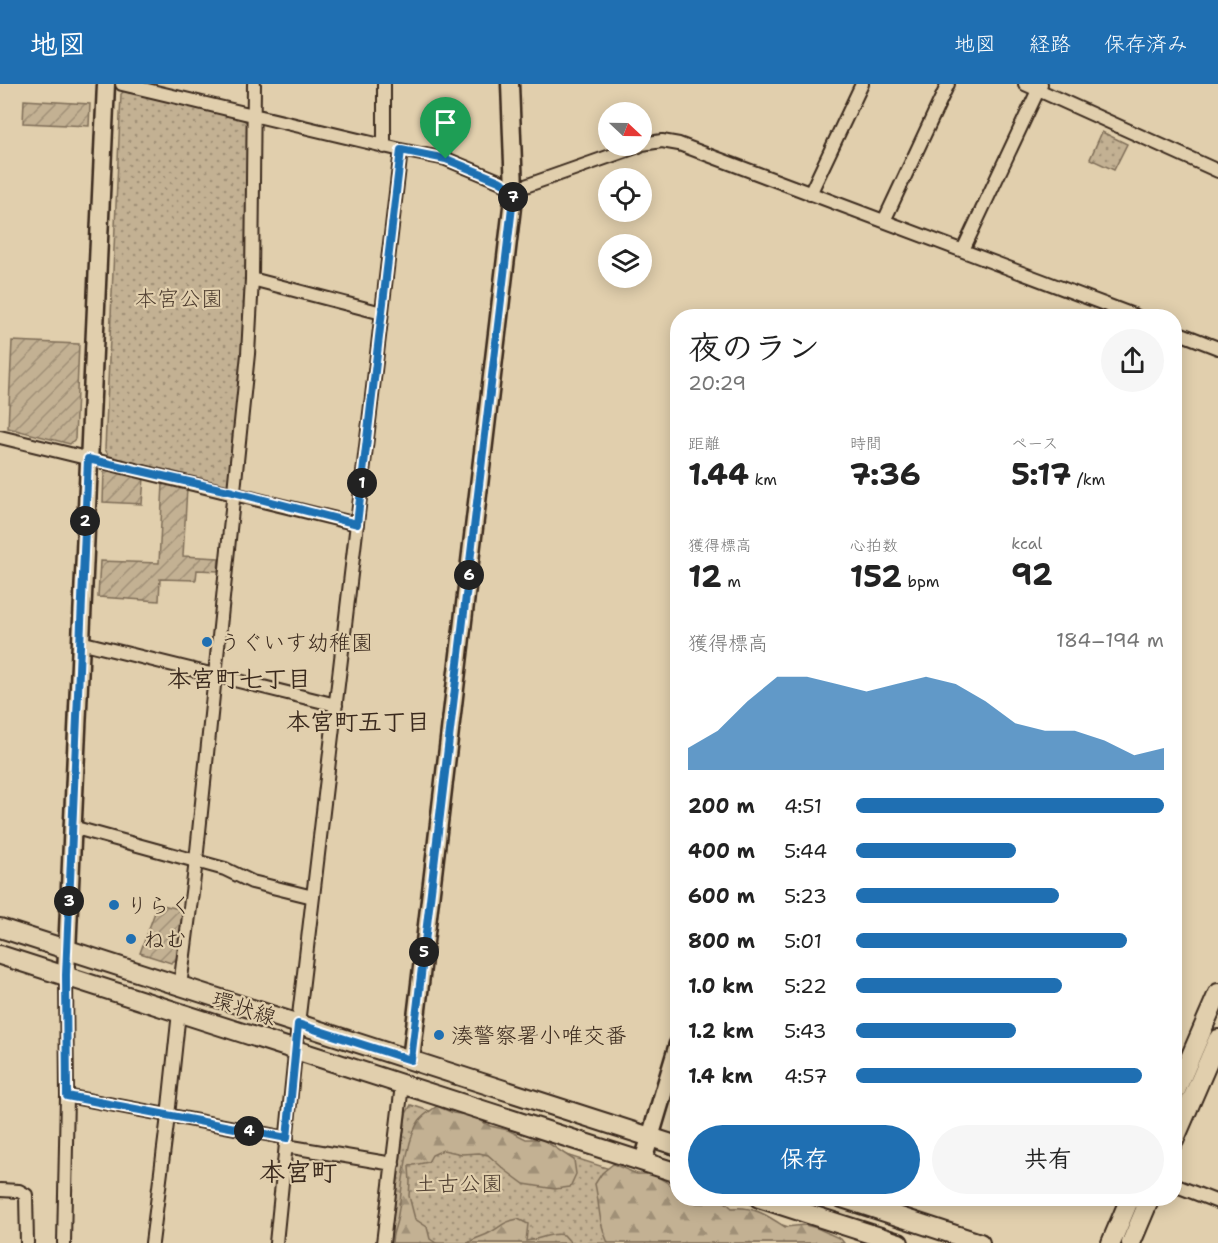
<!DOCTYPE html>
<html lang="ja">
<head>
<meta charset="utf-8">
<style>
  :root { --surface:#fff; --page:#f6f6f6; --text:#222; --muted:#767676; --accent:#1f6fb2 }
  body { margin:0; font-family:"Shantell Sans","Klee One",sans-serif; background:var(--page); color:var(--text); height:100vh; display:flex; flex-direction:column; font-size:22px; white-space:nowrap }
  * { box-sizing:border-box; margin:0 }
  p { font-size:20px; color:var(--muted) }
  .icon { flex:none; width:33px; height:33px; fill:none; stroke:currentColor; stroke-width:2; stroke-linecap:round; stroke-linejoin:round }
  .map { position:relative; flex:1; overflow:hidden }
  .drawer { position:absolute; left:670px; top:225px; width:512px; height:897px; display:flex; flex-direction:column; background:var(--surface); border-radius:24px; box-shadow:0 3px 15px #0003 }
  .drawer>* { flex:none }
  .needle { width:39px; rotate:112deg }
  .buttons { position:absolute; left:598px; top:18px; display:grid; gap:12px }
  .buttons a { display:grid; place-items:center; width:54px; height:54px; border-radius:50%; background:var(--surface); box-shadow:0 3px 15px #0003; font-size:30px }
  .pin { position:absolute; display:grid; place-items:center; width:51px; height:51px; color:#fff; margin:-62px -26px; border-radius:50% 50% 50% 0; rotate:-45deg; box-shadow:0 0 6px #0007 }
  .pin .icon { rotate:45deg }
  .km { position:absolute; width:30px; height:30px; margin:-15px; border-radius:50%; background:#222; color:#fff; font-size:16px; line-height:30px; text-align:center }
  .round { display:grid; place-items:center; flex:none; width:63px; height:63px; border-radius:32px; background:var(--page) }
  .head { display:flex; align-items:center; justify-content:space-between; height:102px; padding:0 18px }
  h1 { font-size:33px; font-weight:700; line-height:45px }
  .figures { display:grid; grid-template-columns:repeat(3,1fr); gap:9px; height:102px; padding:6px 18px }
  .figures div { display:grid; align-content:center }
  .figures b { font-size:30px; font-weight:700 }
  .figures small { font-size:16px; font-weight:400 }
  .figures p { font-size:16px }
  .chart { height:168px; padding:12px 18px }
  .chart p { display:flex; justify-content:space-between }
  .chart svg { width:100%; height:108px; margin-top:6px; fill:var(--accent); opacity:.7 }
  .button { display:flex; gap:12px; margin-top:auto; padding:12px 18px }
  .button a { flex:1; height:69px; border-radius:36px; background:var(--accent); color:#fff; font-size:24px; font-weight:700; line-height:69px; text-align:center }
  .button a+a { background:var(--page); color:var(--text) }
  ul { padding:0 18px; list-style:none; font-size:20px }
  li { display:grid; grid-template-columns:96px 72px 1fr; align-items:center; height:45px }
  li i { height:15px; border-radius:8px; background:var(--accent) }
  header { display:flex; align-items:center; gap:36px; box-sizing:border-box; height:84px; padding:0 30px; background:var(--accent); color:#fff }
  header strong { font-size:28px }
  nav { display:flex; gap:33px; margin-inline-start:auto; font-size:21px }
  .map>svg:first-child { display:block }
  .grass { fill:url(#grass-dots); stroke:#7f6e58; stroke-width:1.5 }
  .forest { fill:url(#forest-firs); stroke:#7f6e58; stroke-width:1.5 }
  .garden { fill:url(#garden-furrows); stroke:#7f6e58; stroke-width:1.5 }
  .lines { fill:none; stroke-linecap:round; stroke-linejoin:round }
  .street-casing { stroke:#3b2a1e; stroke-width:16 }
  .secondary-casing { stroke:#3b2a1e; stroke-width:21 }
  .primary-casing { stroke:#3b2a1e; stroke-width:22 }
  .street { stroke:#e1cfad; stroke-width:12 }
  .secondary { stroke:#e1cfad; stroke-width:16 }
  .primary { stroke:#e1cfad; stroke-width:18 }
  .route-casing { stroke:#fff; stroke-width:12 }
  .route { stroke:#1f6fb2; stroke-width:8 }
  .poi-dot { fill:#1f6fb2; stroke:#e1cfad; stroke-width:2 }
  .labels { text-anchor:middle; dominant-baseline:central; stroke-width:4.5; stroke-linejoin:round; paint-order:stroke }
  .park-label { font-size:22px; fill:#4f3e30; stroke:#e1cfad }
  .poi-label { font-size:22px; fill:#3b2a1e; stroke:#e1cfad; text-anchor:start }
  .street-label { font-size:22px; fill:#3b2a1e; stroke:#e1cfad }
  .neighbourhood-label { font-size:24px; font-weight:bold; fill:#3b2a1e; stroke:#e1cfad }
  .quarter-label { font-size:26px; font-weight:bold; fill:#3b2a1e; stroke:#e1cfad }
</style>
</head>
<body>
<header>
<strong>地図</strong>
<nav><a>地図</a><a>経路</a><a>保存済み</a></nav>
</header>
<div class="map">
<svg width="1218" height="1159" viewBox="0 0 1218 1159">
  <defs>
    <pattern id="grass-dots" width="8" height="8" patternUnits="userSpaceOnUse" patternTransform="scale(1.5)"><rect width="8" height="8" fill="#c3b193"/><path d="M2 2h.1M6 6h.1" fill="none" stroke="#a09077" stroke-width="1.8" stroke-linecap="round"/></pattern>
    <pattern id="forest-firs" width="22" height="20" patternUnits="userSpaceOnUse" patternTransform="scale(1.5)"><rect width="22" height="20" fill="#c3b193"/><path d="M5 1l3.5 6h-7zM16 11l3.5 6h-7z" fill="#a09077"/></pattern>
    <pattern id="garden-furrows" width="10" height="10" patternUnits="userSpaceOnUse" patternTransform="scale(1.5)"><rect width="10" height="10" fill="#c3b193"/><path d="M-1 1l2-2M0 10L10 0M9 11l2-2" fill="none" stroke="#a09077"/></pattern>
  </defs>
  <rect width="100%" height="100%" fill="#e1cfad"/>
  <filter id="ink" filterUnits="userSpaceOnUse"><feTurbulence type="fractalNoise" baseFrequency=".0167" numOctaves="2"/><feDisplacementMap in="SourceGraphic" scale="12" xChannelSelector="R" yChannelSelector="G"/><feConvolveMatrix kernelMatrix="1 2 1 2 8 2 1 2 1" color-interpolation-filters="sRGB"/></filter>
  <g filter="url(#ink)">
    <!-- grass -->
    <path class="grass" d="M125,6L242,35L249,40L246,193L247,202L242,272L229,400L227,402L109,372L105,365L121,10Z
      M1102,48L1127,60L1114,86L1090,75Z
      M411,1021L678,1107V1114L701,1115L839,1159H390L406,1030Z"/>
    <!-- forest -->
    <path class="forest" d="M437,1022L453,1029L473,1032L490,1042L508,1046L526,1055H542L574,1076L576,1090L570,1103L555,1105L524,1100L505,1086L488,1071L479,1069L462,1070L443,1066L432,1071L428,1078L409,1082L410,1098L409,1112L415,1135L427,1143L430,1155L436,1159H392C392,1150 395,1145 397,1136C402,1111 405,1057 419,1037C423,1031 432,1026 437,1022Z
      M613,1080L637,1090H653L678,1105V1114L722,1115L732,1124C753,1122 767,1131 785,1143L805,1141L817,1144L841,1155L844,1159H608C598,1137 600,1122 595,1100L602,1089Z
      M518,1135L528,1140L526,1157C540,1156 550,1148 564,1151L571,1159H468C476,1153 483,1153 491,1148C503,1141 503,1138 518,1135Z"/>
    <!-- garden -->
    <path class="garden" d="M24,16L90,20L89,42L23,39Z
      M12,257L79,260L75,355L70,360L8,344Z
      M107,383L144,393L142,420L103,418L104,387Z
      M163,399L187,404L183,472L219,474L218,487L197,486L196,496L160,495L159,517L98,513L100,477L159,479Z
      M158,820L184,826L177,875L171,879L140,869Z"/>
    <g class="lines">
      <!-- street casing -->
      <g class="street-casing">
        <path id="street" d="M122,0L401,66L446,75L499,97L514,106L639,62
          M384,0V63
          M1025,0L1218,87
          M642,60L662,57L679,60L1136,232
          M810,110L862,0
          M884,137L948,0
          M963,166L1041,0
          M252,195L382,229
          M1174,247L1218,264
          M0,353C119,383 238,410 357,440
          M80,558L336,621
          M72,743L225,785L252,798L313,813
          M180,902L196,777L248,270L252,195L254,0
          M67,1012L287,1054
          M286,1062L393,1080
          M1174,1101L1218,1118
          M0,1106L19,1107L26,1111L27,1159
          M64,1159L67,1012L66,891
          M152,1159L168,1032L179,928
          M276,1159L298,940L401,66
          M383,1159L402,1001"/>
      </g>
      <!-- secondary casing -->
      <g class="secondary-casing">
        <path id="secondary" d="M66,891L106,0
          M411,976L514,106L510,0
          M643,1077L678,960"/>
      </g>
      <!-- primary casing -->
      <g class="primary-casing">
        <path id="primary" d="M0,844L678,1062
          M0,871L678,1089
          M1174,1011L1218,909
          M1174,1057L1218,955
          M759,1114L899,1159
          M842,1114L980,1159
          M1111,1159L1130,1114
          M1131,1159L1150,1114"/>
      </g>
      <!-- street -->
      <use href="#street" class="street"/>
      <!-- secondary -->
      <use href="#secondary" class="secondary"/>
      <!-- primary -->
      <use href="#primary" class="primary"/>
    </g>
  </g>
  <g class="lines" filter="url(#ink)">
    <!-- route casing -->
    <g class="route-casing">
      <path id="route" d="M401,66L446,75L499,97L514,106L411,976L298,940L287,1054L67,1012L66,891L88,375L233,408L357,440Z"/>
    </g>
    <!-- route -->
    <use href="#route" class="route"/>
  </g>
  <!-- markers -->
  <g class="poi-dot">
    <circle cx="207" cy="558" r="6"/>
    <circle cx="114" cy="821" r="6"/>
    <circle cx="131" cy="855" r="6"/>
    <circle cx="439" cy="951" r="6"/>
  </g>
  <g class="labels">
    <!-- park labels -->
    <g class="park-label">
      <text x="179" y="214">本宮公園</text>
      <text x="459" y="1099">土古公園</text>
    </g>
    <!-- poi labels -->
    <g class="poi-label">
      <text x="219" y="558">うぐいす幼稚園</text>
      <text x="126" y="821">りらく</text>
      <text x="143" y="855">ねむ</text>
      <text x="451" y="951">湊警察署小唯交番</text>
    </g>
    <!-- street labels -->
    <g class="street-label">
      <text transform="translate(244 924) rotate(18)">環状線</text>
    </g>
    <!-- neighbourhood labels -->
    <g class="neighbourhood-label">
      <text x="239" y="595">本宮町七丁目</text>
      <text x="358" y="638">本宮町五丁目</text>
    </g>
    <!-- quarter labels -->
    <g class="quarter-label">
      <text x="298" y="1087">本宮町</text>
    </g>
  </g>
</svg>
<div class="buttons">
<a><svg class="needle" viewBox="-14 -14 28 28"><path d="M0-13l5 13h-10z" fill="#e53935"/><path d="M0 13l5-13h-10z" fill="#767676"/></svg></a>
<a><svg class="icon" aria-label="locate" viewBox="0 0 24 24"><circle cx="12" cy="12" r="6"/><path d="M12 2v4M12 18v4M2 12h4M18 12h4"/></svg></a>
<a><svg class="icon" aria-label="layers" viewBox="0 0 24 24"><path d="M12 4l9 5-9 5-9-5zM3 14l9 5 9-5"/></svg></a>
</div>
<div class="pin" style="left:446px;top:75px;background:#1e9e55"><svg class="icon" aria-label="arrive" viewBox="0 0 24 24"><path d="M6 21V4h12l-3 4 3 4H6"/></svg></div>
<b class="km" style="left:362px;top:399px">1</b>
<b class="km" style="left:85px;top:437px">2</b>
<b class="km" style="left:69px;top:817px">3</b>
<b class="km" style="left:249px;top:1047px">4</b>
<b class="km" style="left:424px;top:868px">5</b>
<b class="km" style="left:469px;top:491px">6</b>
<b class="km" style="left:513px;top:113px">7</b>
<section class="drawer">
<div class="head"><div><h1>夜のラン</h1><p>20:29</p></div><a class="round"><svg class="icon" aria-label="share" viewBox="0 0 24 24"><path d="M12 15V3M7 8l5-5 5 5M5 13v7h14v-7"/></svg></a></div>
<div class="figures">
<div><p>距離</p><b>1.44<small> km</small></b></div>
<div><p>時間</p><b>7:36</b></div>
<div><p>ペース</p><b>5:17<small> /km</small></b></div>
</div>
<div class="figures">
<div><p>獲得標高</p><b>12<small> m</small></b></div>
<div><p>心拍数</p><b>152<small> bpm</small></b></div>
<div><p>kcal</p><b>92</b></div>
</div>
<div class="chart"><p><span>獲得標高</span>184–194 m</p>
<svg viewBox="0 0 160 44" preserveAspectRatio="none"><path d="M0 44V35L10 28L20 16L30 6L40 6L50 9L60 12L70 9L80 6L90 9L100 16L110 25L120 28L130 28L140 32L150 38L160 35V44z"/></svg>
</div>
<ul>
<li><b>200 m</b>4:51<i style="width:100%"></i></li>
<li><b>400 m</b>5:44<i style="width:52%"></i></li>
<li><b>600 m</b>5:23<i style="width:66%"></i></li>
<li><b>800 m</b>5:01<i style="width:88%"></i></li>
<li><b>1.0 km</b>5:22<i style="width:67%"></i></li>
<li><b>1.2 km</b>5:43<i style="width:52%"></i></li>
<li><b>1.4 km</b>4:57<i style="width:93%"></i></li>
</ul>
<div class="button"><a>保存</a><a>共有</a></div>
</section>
</div>
</body>
</html>
